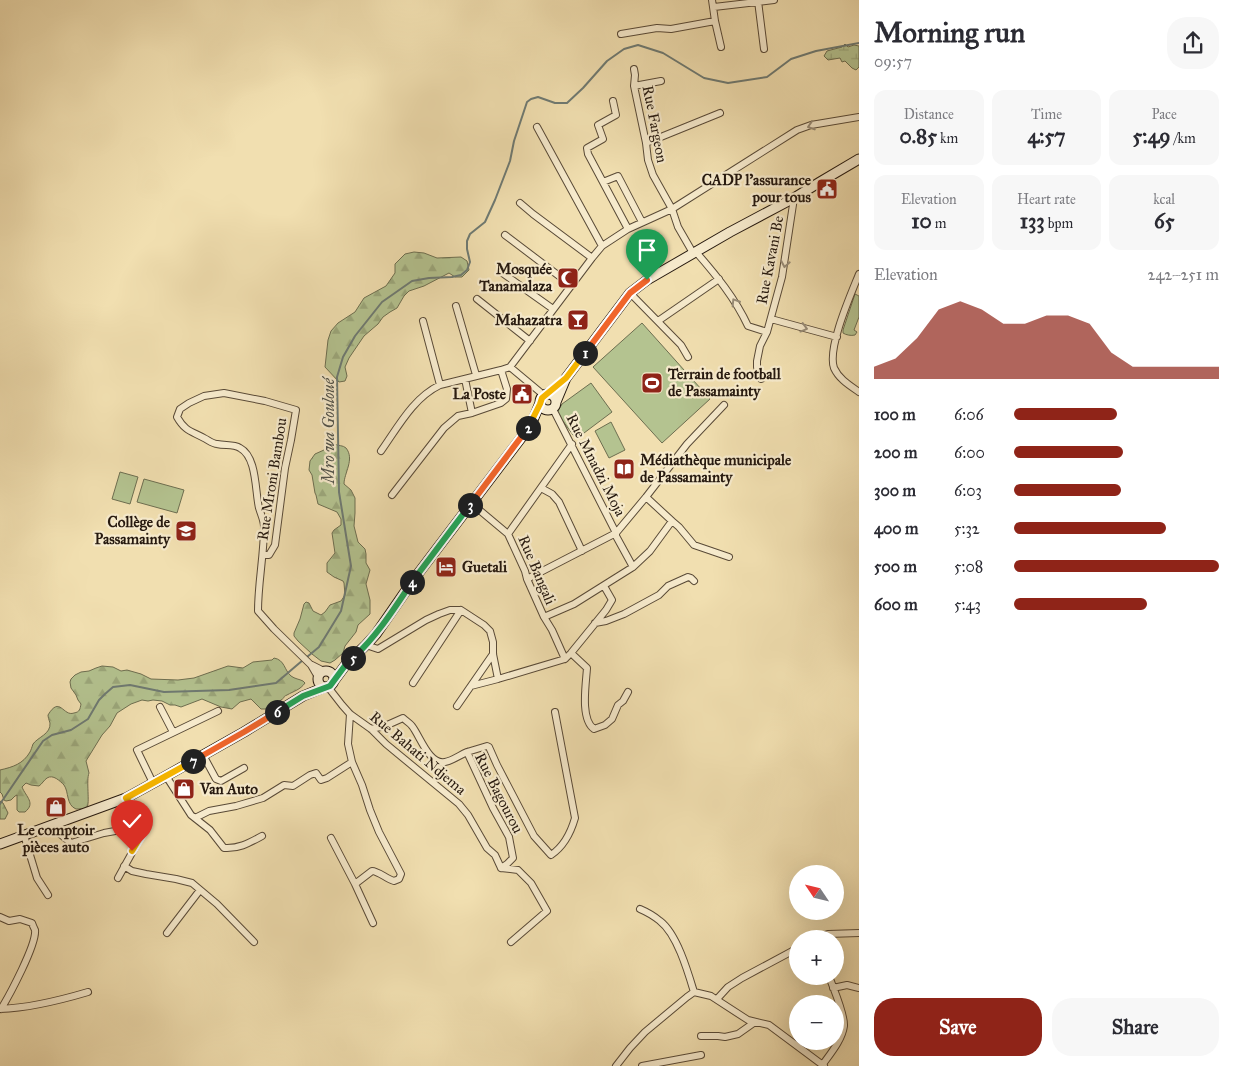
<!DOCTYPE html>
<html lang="en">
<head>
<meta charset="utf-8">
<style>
  :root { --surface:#fff; --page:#f7f7f7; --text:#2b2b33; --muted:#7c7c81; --accent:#8f2418 }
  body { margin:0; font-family:"IM FELL Great Primer",serif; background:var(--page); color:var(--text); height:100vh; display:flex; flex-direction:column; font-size:19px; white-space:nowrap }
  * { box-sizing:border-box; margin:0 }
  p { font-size:16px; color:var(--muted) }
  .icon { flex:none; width:28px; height:28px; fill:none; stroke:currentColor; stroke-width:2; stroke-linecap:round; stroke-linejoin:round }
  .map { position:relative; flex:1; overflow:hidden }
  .sheet { display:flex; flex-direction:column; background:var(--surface); width:375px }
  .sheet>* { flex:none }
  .needle { width:32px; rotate:305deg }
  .tools { position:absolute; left:789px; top:865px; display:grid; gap:10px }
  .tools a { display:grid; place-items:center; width:55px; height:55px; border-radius:50%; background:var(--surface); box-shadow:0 5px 20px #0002; font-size:25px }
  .pin { position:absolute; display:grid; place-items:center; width:42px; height:42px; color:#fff; margin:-51px -21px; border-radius:50% 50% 50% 0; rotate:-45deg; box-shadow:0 0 5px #0007 }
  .pin .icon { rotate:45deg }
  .km { position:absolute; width:25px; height:25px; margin:-12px; border-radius:50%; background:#222; color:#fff; font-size:14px; line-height:25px; text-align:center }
  .round { display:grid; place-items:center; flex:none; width:52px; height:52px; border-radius:20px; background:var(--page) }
  .overview { display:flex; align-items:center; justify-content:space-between; height:85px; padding:0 15px }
  h1 { font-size:28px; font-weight:700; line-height:38px }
  .metrics { display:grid; grid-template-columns:repeat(3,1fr); gap:8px; height:85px; padding:5px 15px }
  .metrics div { display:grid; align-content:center; border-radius:12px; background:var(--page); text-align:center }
  .metrics b { font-size:21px; font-weight:700 }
  .metrics small { font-size:14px; font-weight:400 }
  .metrics p { font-size:14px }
  .chart { height:140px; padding:10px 15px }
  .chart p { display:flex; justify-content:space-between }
  .chart svg { width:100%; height:90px; margin-top:5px; fill:var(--accent); opacity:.7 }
  .action { display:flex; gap:10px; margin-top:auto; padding:10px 15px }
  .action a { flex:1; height:58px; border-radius:20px; background:var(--accent); color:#fff; font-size:20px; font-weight:700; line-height:58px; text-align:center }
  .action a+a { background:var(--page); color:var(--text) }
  ul { padding:0 15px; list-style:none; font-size:16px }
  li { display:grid; grid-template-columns:80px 60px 1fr; align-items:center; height:38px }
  li i { height:12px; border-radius:6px; background:var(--accent) }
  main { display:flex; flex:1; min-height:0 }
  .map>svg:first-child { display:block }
  .green { fill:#b4c390; stroke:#6d6e50 }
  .forest { fill:url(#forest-firs); stroke:#6d6e50 }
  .wetland { fill:url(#wetland-marsh); stroke:#6d6e50 }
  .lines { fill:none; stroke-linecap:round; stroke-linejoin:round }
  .stream { stroke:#6e7a73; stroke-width:2 }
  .minor-casing { stroke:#594a37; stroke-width:8 }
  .secondary-casing { stroke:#26190f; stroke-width:11 }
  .minor { stroke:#f6eacc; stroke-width:6 }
  .secondary { stroke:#f6eacc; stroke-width:9 }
  .oneway { stroke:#988c77 }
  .split-1-casing { stroke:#fff; stroke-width:10 }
  .split-2-casing { stroke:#fff; stroke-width:10 }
  .split-3-casing { stroke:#fff; stroke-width:10 }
  .split-4-casing { stroke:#fff; stroke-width:10 }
  .split-5-casing { stroke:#fff; stroke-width:10 }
  .split-6-casing { stroke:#fff; stroke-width:10 }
  .split-7-casing { stroke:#fff; stroke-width:10 }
  .split-8-casing { stroke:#fff; stroke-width:10 }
  .split-9-casing { stroke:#fff; stroke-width:10 }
  .split-1 { stroke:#f0652b; stroke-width:6 }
  .split-2 { stroke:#f5b400; stroke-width:6 }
  .split-3 { stroke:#f0652b; stroke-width:6 }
  .split-4 { stroke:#22a559; stroke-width:6 }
  .split-5 { stroke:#22a559; stroke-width:6 }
  .split-6 { stroke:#22a559; stroke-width:6 }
  .split-7 { stroke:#f0652b; stroke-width:6 }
  .split-8 { stroke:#f5b400; stroke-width:6 }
  .split-9 { stroke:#f5b400; stroke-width:6 }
  .labels { text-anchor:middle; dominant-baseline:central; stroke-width:4.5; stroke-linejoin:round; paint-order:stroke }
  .street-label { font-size:15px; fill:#26190f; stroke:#f6eacc }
  .poi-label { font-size:15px; font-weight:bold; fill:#26190f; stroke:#f6eacc; text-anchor:end }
  .water-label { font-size:16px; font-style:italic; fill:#505149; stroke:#f6eacc }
</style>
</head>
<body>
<main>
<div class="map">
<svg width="859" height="1066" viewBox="0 0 859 1066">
  <defs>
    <pattern id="forest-firs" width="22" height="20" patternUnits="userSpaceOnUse" patternTransform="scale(1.25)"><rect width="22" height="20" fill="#b4c390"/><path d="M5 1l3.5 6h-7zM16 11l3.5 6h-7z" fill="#9ba77b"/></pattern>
    <pattern id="wetland-marsh" width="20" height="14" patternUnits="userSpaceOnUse" patternTransform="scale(1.25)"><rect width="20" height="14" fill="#b4c390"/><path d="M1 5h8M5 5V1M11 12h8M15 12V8" fill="none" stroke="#9ba77b"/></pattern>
  </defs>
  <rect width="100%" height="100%" fill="#f1dfb0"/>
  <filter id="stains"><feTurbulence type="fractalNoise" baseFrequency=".004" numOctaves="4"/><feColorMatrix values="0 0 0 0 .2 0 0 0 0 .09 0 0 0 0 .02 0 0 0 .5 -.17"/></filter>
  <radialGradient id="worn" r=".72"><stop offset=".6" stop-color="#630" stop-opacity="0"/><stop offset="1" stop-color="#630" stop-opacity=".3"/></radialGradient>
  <!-- green -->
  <path class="green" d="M855,294L859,296V317L854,330L857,332L855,335C851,336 846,335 843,333V330Z
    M642,323L710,399L662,443L593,367Z
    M591,383L612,412L576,439L557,413L562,404Z
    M611,422L625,450L609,458L595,431Z
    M120,472L138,477L130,504L112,499Z
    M144,479L184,490L177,513L137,502Z"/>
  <!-- forest -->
  <path class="forest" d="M414,252L424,253L437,258L461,257L467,261L469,270L462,277H455L449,273L424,286L409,291L404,296L397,308L390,312L383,317L378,324L364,336L349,358L345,367L347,376L345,381L339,382L325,367L328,340L331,331L338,323L355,312L364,298L386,286L395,273V264L405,254Z
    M334,444C338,446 343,445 346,448C355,459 344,473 344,484L351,490L355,498V513L354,526L358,542L365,549L366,554V563L370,570L366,584L370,600V614L358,625L356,632L345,646L343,653L335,660L330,663L321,661L312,654L298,641L294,636V633L300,619L304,604L306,602L309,603L313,611L321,615L325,612L330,605L341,601L345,595L344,583L343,581L334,577L327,572V563L335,553L332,533L334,530L341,525V519L337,512L318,504L316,495L315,493L312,475L309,470L310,461L315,454L324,450L328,445Z
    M274,658C285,660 284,670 291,676C295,679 299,679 303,681L305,683C300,690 294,691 287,695C282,697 286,697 281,700C277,704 271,705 267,709H261L251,699L240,702L232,709L221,707L202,699L181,707L175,705H170L162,701L153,700L148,701L142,700L131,704L117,713L110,726L102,735L86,761L89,773C86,780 90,804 87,807C85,809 78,809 76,809C66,805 69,792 64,785C60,781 53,774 47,778C44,780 42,784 39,786L31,785L26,783L22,787C26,797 36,803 25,812H19L17,810V795L15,796L11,800L6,801L4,800L2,794L0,792V770C13,767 23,764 30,752C31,750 32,747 33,744C38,737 51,734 50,723C49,720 48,717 48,715C60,695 63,717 74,713C80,712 80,709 81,704L78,700L76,695L71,688L70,682L71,679L75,675L81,672L89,671L96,668L102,666L113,667L121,671L127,670L141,674L151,679L178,680L194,678L228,666L243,668L253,662L272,660Z
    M0,801L3,803L8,813L5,819H0Z"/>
  <!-- wetland -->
  <path class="wetland" d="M845,44L848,47L854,45L859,46V67L856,70L852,68L845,61L842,62L840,58L828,60L824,56L827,51L842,47Z"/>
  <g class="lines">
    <!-- stream -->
    <path class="stream" d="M307,657L319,647L341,611L351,566L339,492L337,377L343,357L355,336L382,302L412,281L429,278L452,277L461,275L467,270L470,262L467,249V241L470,234L485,222L495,200L510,161L514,141L527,102L531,99L538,97L555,103H567L583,88L607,61L624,49L638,45L663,53L704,78L728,83L767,77L791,59L816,51L859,43
      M0,804L43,741L52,735L71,730L88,719L99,700L105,694L113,687L130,685L164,692L229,690L276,683L303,660"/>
    <!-- minor casing -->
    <g class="minor-casing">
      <path id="minor" d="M712,0L715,21L721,47
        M758,1L764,49
        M714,7L774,0
        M621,34L657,28L671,29L715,21
        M634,69L635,75L634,86L646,143L648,160L653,175L672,209L678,227L693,253
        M634,86L661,81
        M613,101L616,115L598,125L603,139L587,148L588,154L628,229
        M537,127L602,246
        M646,143L720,113
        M603,182L618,176L642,222
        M520,203L533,214L592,258
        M505,235L571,285
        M696,252C716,275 735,298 748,326L767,332
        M501,272L553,309
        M859,274C851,294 827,348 834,368C839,379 849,385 859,392
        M630,293L681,345L688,357
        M477,299L530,341
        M456,306L476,375
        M771,319L837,337
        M423,321L440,385
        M658,321L719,279
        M510,367L540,392L544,396
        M465,379L472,413
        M761,379L757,367V361L760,346L767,332L782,277L794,198
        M553,409L616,533V536L633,567
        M381,451C398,427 413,398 440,385L501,370L510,367L592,258L602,246L628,229L672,209L797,130L811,125L859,117
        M541,488L552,494L559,502L582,551
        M392,495L444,428L458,416L472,413L501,403L506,399L507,389L501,370
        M471,503L508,534L525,571L527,579L544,617L552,630L565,659
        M672,521L679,527L694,545L729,557
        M508,534L572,444
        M263,555H269L275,545L285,468L291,440L296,410L265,401L224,393L204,396L189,403L180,409L177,417C185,431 191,431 204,438C208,440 213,444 217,444C225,446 233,444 240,448C257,457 255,491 259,508C261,515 264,520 264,527C264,555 258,583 258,611L274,629L311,665L318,677
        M527,579L616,533L646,497L687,444L724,405
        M544,617L574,604L633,567L650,551L672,521L646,497
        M595,623L606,621L624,614L659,595L668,586L688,577L691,578L694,581
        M366,645L378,649L426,620L439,614L450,610H461L484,625L490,631L493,642V654L498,679
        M571,653L587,668C586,684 580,719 594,729L605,725L612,719L618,705L623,701L628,692
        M312,665L324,671
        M413,683L461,610
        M471,686L498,679L565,659L571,653L606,610L612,600L604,586
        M328,687L342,705L350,714L371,729L386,744L459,804L468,815L487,848L495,855L501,868
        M457,706L493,654
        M160,707L173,732
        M350,714L348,744L352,762L362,785L370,810L379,832L401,874L399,879L394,881C387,879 378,871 372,871L355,884L373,923
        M371,729L385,726L403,718C406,721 410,723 412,726C420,736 429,765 445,762C452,761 460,755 467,752L493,808L509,837L513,858L507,864L501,868
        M467,752L487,746L489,747L497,765L534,836L551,855C563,847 571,832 575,818L555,712
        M203,755L216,779L221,781L244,768
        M166,776L191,815L210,830L224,848C239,849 249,843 262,836
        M153,783L137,750L218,711
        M195,818L209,811L236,806L263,798L284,785L293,786L310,775L316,773L321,780L327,778L352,762
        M54,824L60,834L71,843L104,833L137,827L144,823
        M24,835L37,878L48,895
        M331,838L355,884
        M124,866L132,871L146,874L176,879L192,883L217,904L254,942
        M501,868L518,870L531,883L547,911L511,942
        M118,878L144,831V823L126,798
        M640,909C647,912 654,916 660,921C677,934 688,972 694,992
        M0,917L9,921L20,919L32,923C33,926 34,928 35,930C37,944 9,996 1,1009
        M167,933L200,890
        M813,939L828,934L859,933
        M833,988L847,985L859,988
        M717,999L728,987L742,978L798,948
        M0,1009C29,1008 61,1000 88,992
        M701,1036H718L725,1037L738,1034L755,1022
        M823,1064C831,1053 842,1040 844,1026C845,1014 833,988 829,976
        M616,1066L630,1048L645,1032L687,997L694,992L711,996L748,1020L769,1025L824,1066
        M642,1066L701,1055"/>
    </g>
    <!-- secondary casing -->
    <g class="secondary-casing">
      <path id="secondary" d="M540 402a8 8 0 1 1 16 0a8 8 0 1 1-16 0Z
        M556,402L566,378L630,293L647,280L730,232L794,198L820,182L859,159
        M318 679a8 8 0 1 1 16 0a8 8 0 1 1-16 0Z
        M333,682L347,663L366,645L376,634L414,579L531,425L540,403
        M0,844L126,798L166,776L244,732L303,696L325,687"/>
    </g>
    <!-- minor -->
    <use href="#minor" class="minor"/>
    <!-- secondary -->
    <use href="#secondary" class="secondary"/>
  </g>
  <!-- one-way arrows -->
  <defs><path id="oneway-chevron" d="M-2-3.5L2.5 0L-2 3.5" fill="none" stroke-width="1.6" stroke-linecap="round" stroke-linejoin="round" transform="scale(1.25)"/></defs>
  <g class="oneway">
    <use href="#oneway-chevron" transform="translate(811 126) rotate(162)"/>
    <use href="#oneway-chevron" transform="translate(785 264) rotate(100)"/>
    <use href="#oneway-chevron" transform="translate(735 302) rotate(-122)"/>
    <use href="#oneway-chevron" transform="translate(804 328) rotate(15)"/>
  </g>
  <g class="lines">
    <!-- split-1 casing -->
    <g class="split-1-casing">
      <path id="split-1" d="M585,353L630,293L647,280"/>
    </g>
    <!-- split-2 casing -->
    <g class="split-2-casing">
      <path id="split-2" d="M528,428L540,404L542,398L566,378L585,353"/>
    </g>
    <!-- split-3 casing -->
    <g class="split-3-casing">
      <path id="split-3" d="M470,505L528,428"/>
    </g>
    <!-- split-4 casing -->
    <g class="split-4-casing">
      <path id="split-4" d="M412,582L470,505"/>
    </g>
    <!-- split-5 casing -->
    <g class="split-5-casing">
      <path id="split-5" d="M353,658C377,636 394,609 412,582"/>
    </g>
    <!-- split-6 casing -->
    <g class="split-6-casing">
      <path id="split-6" d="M277,712L303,696L330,686L347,663L353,658"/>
    </g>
    <!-- split-7 casing -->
    <g class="split-7-casing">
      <path id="split-7" d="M193,761L244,732L277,712"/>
    </g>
    <!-- split-8 casing -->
    <g class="split-8-casing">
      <path id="split-8" d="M137,813L126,798L193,761"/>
    </g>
    <!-- split-9 casing -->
    <g class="split-9-casing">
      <path id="split-9" d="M132,851L144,831V823L137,813"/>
    </g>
    <!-- split-1 -->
    <use href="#split-1" class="split-1"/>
    <!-- split-2 -->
    <use href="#split-2" class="split-2"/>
    <!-- split-3 -->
    <use href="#split-3" class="split-3"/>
    <!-- split-4 -->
    <use href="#split-4" class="split-4"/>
    <!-- split-5 -->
    <use href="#split-5" class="split-5"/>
    <!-- split-6 -->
    <use href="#split-6" class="split-6"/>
    <!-- split-7 -->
    <use href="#split-7" class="split-7"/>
    <!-- split-8 -->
    <use href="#split-8" class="split-8"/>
    <!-- split-9 -->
    <use href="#split-9" class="split-9"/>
  </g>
  <!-- icons -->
  <defs>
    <g id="civic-square" transform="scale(1.125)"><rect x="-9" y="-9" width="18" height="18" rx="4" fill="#8f2418" stroke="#f6eacc"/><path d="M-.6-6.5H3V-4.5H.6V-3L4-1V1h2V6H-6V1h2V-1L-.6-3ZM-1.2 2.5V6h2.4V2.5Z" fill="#fff"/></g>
    <g id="mosque-square" transform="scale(1.125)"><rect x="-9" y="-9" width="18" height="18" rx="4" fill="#8f2418" stroke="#f6eacc"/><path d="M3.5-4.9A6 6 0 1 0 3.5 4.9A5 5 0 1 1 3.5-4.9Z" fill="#fff"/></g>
    <g id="bar-square" transform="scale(1.125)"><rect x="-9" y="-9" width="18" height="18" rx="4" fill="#8f2418" stroke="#f6eacc"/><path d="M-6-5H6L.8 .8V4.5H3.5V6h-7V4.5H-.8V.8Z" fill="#fff"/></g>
    <g id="stadium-square" transform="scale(1.125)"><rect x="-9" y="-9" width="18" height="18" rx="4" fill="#8f2418" stroke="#f6eacc"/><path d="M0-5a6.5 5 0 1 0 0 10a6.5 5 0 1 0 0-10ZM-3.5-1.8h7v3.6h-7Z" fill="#fff"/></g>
    <g id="library-square" transform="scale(1.125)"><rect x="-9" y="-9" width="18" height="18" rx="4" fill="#8f2418" stroke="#f6eacc"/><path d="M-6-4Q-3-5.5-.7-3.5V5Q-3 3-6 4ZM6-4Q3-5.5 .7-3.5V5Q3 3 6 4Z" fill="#fff"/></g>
    <g id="school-square" transform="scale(1.125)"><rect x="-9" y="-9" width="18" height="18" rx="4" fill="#8f2418" stroke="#f6eacc"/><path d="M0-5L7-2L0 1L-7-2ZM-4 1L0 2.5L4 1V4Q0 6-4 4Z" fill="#fff"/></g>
    <g id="hotel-square" transform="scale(1.125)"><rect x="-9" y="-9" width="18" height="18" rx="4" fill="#8f2418" stroke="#f6eacc"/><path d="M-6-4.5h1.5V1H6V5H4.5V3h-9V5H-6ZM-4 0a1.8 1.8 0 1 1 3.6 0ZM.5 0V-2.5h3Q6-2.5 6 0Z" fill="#fff"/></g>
    <g id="shop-square" transform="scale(1.125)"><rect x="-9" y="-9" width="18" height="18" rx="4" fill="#8f2418" stroke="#f6eacc"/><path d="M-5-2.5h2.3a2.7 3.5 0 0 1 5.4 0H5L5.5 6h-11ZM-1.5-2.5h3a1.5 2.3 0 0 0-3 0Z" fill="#fff"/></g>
  </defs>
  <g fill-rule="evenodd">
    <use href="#civic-square" x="827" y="189"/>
    <use href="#mosque-square" x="568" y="278"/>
    <use href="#bar-square" x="578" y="320"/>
    <use href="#stadium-square" x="652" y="383"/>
    <use href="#civic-square" x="522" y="394"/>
    <use href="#library-square" x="624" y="469"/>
    <use href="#school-square" x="186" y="531"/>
    <use href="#hotel-square" x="446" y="567"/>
    <use href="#shop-square" x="184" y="789"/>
    <use href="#shop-square" x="56" y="807"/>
  </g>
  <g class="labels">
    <!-- street labels -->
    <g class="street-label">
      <text transform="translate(655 124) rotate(79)">Rue Fargeon</text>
      <text transform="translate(770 260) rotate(-79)">Rue Kavani Be</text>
      <text transform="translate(596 465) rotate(63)">Rue Mnadzi Moja</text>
      <text transform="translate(272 479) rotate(-81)">Rue Mroni Bambou</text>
      <text transform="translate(537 570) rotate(67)">Rue Bangali</text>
      <text transform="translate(418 753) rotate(40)">Rue Bahati Ndjema</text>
      <text transform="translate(499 793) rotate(63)">Rue Bagourou</text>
    </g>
    <!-- poi labels -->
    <g class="poi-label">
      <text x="811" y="180">CADP l'assurance<tspan x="811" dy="17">pour tous</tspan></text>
      <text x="552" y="269">Mosquée<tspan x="552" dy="17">Tanamalaza</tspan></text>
      <text x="562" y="320">Mahazatra</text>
      <text x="668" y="374" text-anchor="start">Terrain de football<tspan x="668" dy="17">de Passamainty</tspan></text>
      <text x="506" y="394">La Poste</text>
      <text x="640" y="460" text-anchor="start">Médiathèque municipale<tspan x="640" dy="17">de Passamainty</tspan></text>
      <text x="170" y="522">Collège de<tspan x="170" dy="17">Passamainty</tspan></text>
      <text x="462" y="567" text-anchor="start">Guetali</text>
      <text x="200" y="789" text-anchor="start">Van Auto</text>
      <text x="56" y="830" text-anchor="middle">Le comptoir<tspan x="56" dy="17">pièces auto</tspan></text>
    </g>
    <!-- water labels -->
    <g class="water-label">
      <text transform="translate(328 431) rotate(-90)">Mro wa Gouloué</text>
    </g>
  </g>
  <rect width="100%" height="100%" filter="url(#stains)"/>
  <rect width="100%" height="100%" fill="url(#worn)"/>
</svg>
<div class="tools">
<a><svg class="needle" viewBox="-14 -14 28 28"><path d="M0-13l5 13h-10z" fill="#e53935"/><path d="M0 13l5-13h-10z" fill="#7c7c81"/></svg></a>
<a>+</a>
<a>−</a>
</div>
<div class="pin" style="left:647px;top:280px;background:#1e9e55"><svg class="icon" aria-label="arrive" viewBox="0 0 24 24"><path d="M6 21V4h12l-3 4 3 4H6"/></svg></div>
<div class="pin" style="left:132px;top:851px;background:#d93025"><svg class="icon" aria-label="check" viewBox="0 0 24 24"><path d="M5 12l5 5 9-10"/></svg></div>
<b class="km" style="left:585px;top:353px">1</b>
<b class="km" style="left:528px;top:428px">2</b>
<b class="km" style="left:470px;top:505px">3</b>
<b class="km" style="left:412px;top:582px">4</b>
<b class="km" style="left:353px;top:658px">5</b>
<b class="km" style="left:277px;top:712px">6</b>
<b class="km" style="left:193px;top:761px">7</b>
</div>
<section class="sheet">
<div class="overview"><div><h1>Morning run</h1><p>09:57</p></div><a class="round"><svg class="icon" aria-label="share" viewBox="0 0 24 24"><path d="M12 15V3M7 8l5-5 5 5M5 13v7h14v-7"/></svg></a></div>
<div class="metrics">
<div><p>Distance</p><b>0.85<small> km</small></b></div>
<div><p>Time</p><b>4:57</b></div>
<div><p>Pace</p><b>5:49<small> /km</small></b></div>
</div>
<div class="metrics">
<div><p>Elevation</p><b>10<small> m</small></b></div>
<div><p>Heart rate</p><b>133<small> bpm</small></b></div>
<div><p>kcal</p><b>65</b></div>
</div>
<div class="chart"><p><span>Elevation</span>242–251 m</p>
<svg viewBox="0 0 160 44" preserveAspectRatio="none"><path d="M0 44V38L10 34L20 24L30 10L40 6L50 10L60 17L70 17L80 13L90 13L100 17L110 31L120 38L130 38L140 38L150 38L160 38V44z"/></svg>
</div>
<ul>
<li><b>100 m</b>6:06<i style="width:50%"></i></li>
<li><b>200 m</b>6:00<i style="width:53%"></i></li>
<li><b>300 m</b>6:03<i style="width:52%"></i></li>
<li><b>400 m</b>5:32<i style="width:74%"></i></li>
<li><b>500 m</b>5:08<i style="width:100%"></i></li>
<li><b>600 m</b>5:43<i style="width:65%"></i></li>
</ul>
<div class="action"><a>Save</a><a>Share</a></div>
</section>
</main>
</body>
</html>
